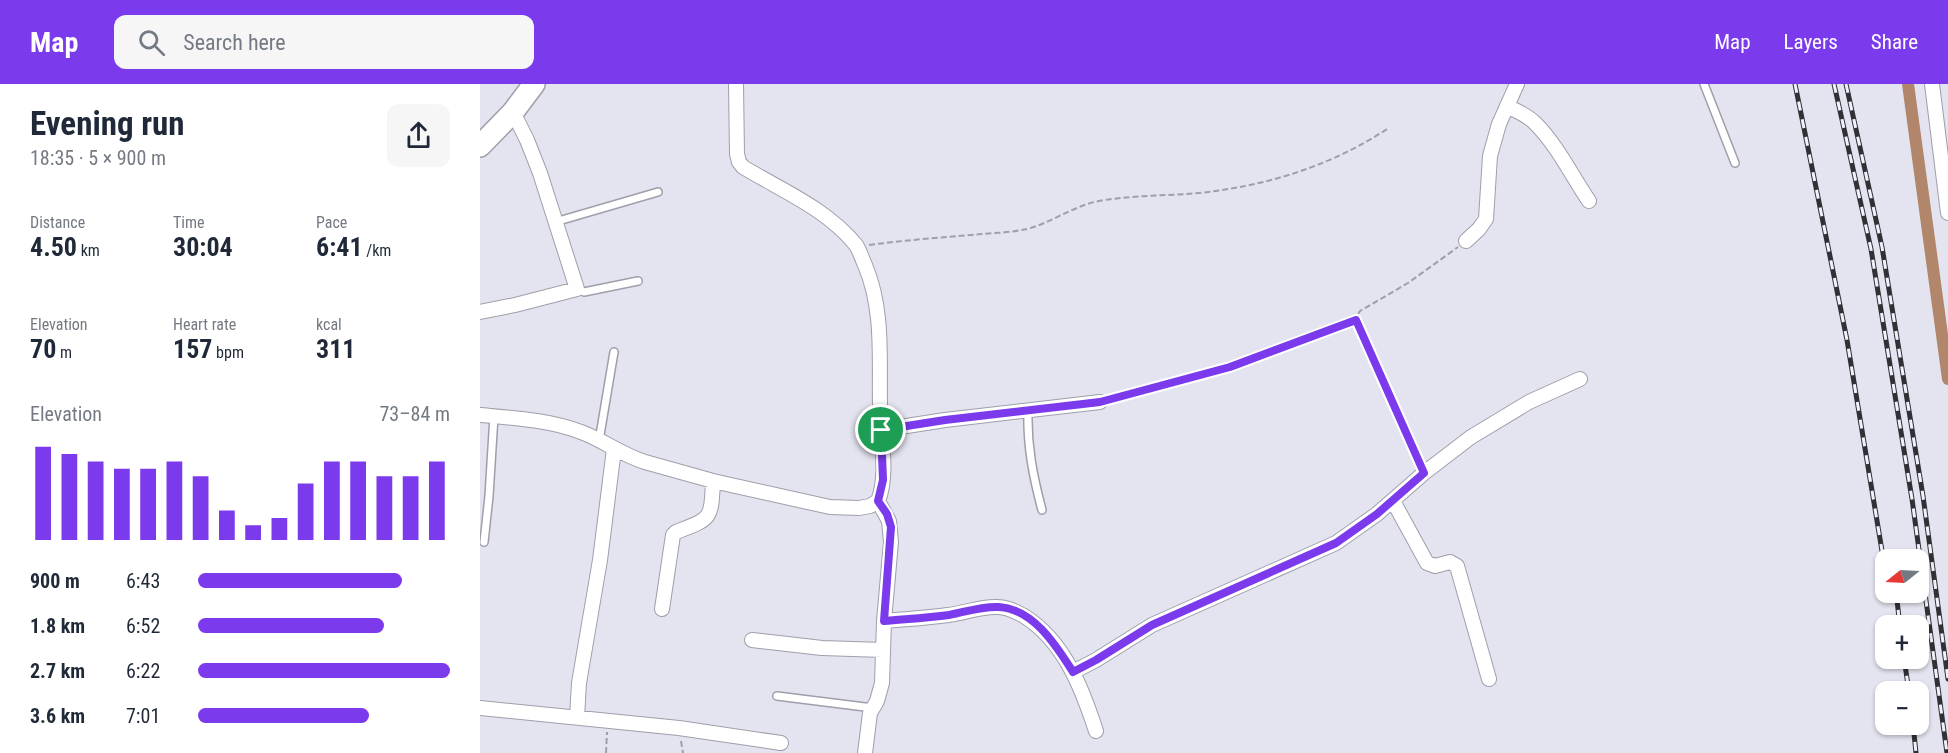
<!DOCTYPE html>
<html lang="en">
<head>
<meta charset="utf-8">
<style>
  :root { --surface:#fff; --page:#f6f6f7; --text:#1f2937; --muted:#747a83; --accent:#7c3aed }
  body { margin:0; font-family:"Roboto Condensed",sans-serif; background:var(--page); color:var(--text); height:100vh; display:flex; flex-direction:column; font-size:22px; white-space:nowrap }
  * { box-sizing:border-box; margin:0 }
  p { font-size:20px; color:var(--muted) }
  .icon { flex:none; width:33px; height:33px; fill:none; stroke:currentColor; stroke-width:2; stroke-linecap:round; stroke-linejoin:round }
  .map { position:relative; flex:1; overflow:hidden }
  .sheet { display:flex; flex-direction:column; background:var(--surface); width:480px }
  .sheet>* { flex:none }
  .needle { width:39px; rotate:252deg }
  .fabs { position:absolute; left:1395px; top:465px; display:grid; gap:12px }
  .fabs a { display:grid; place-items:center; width:54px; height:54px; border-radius:12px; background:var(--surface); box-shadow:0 2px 4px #0004; font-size:30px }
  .pin { position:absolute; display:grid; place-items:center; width:51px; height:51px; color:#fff; margin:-26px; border:3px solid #fff; border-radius:50%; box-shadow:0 2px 6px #0007 }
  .round { display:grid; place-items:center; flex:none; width:63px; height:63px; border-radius:12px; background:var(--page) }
  .head { display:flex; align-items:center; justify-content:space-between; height:102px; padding:0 30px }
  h1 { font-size:33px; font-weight:700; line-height:45px }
  .figures { display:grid; grid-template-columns:repeat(3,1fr); gap:9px; height:102px; padding:6px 30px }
  .figures div { display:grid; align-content:center }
  .figures b { font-size:26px; font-weight:700 }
  .figures small { font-size:16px; font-weight:400 }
  .figures p { font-size:16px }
  .chart { height:168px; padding:12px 30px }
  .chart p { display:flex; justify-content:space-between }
  .chart svg { width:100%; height:108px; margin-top:6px; stroke:var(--accent); stroke-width:6 }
  ul { padding:0 30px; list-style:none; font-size:20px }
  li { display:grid; grid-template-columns:96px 72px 1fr; align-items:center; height:45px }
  li i { height:15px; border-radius:8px; background:var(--accent) }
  header { display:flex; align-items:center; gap:36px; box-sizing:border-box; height:84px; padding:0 30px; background:var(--accent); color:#fff }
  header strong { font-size:28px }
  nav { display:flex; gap:33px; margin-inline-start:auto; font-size:21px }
  .search { width:420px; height:54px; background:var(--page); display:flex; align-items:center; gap:15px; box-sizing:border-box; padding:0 21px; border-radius:12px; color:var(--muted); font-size:22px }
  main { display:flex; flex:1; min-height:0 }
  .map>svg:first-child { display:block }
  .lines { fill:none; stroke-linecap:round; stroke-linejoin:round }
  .canal { stroke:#b1866b; stroke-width:12 }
  .service-casing { stroke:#9e9faa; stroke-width:10 }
  .minor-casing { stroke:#9e9faa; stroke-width:16 }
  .primary-casing { stroke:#9e9faa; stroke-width:24 }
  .path { stroke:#9e9fa7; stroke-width:2; stroke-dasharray:6 3; stroke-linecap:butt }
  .service { stroke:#fff; stroke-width:7 }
  .minor { stroke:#fff; stroke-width:14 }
  .primary { stroke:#fff; stroke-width:21 }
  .rail-casing { stroke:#303035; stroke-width:5 }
  .rail { stroke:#f0f1fd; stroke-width:3; stroke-dasharray:9; stroke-linecap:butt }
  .route-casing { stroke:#fff; stroke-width:12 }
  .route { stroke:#7c3aed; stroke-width:8 }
</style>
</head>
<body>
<header>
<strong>Map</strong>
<div class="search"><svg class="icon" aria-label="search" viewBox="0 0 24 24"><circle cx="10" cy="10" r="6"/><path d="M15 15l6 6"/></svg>Search here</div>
<nav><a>Map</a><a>Layers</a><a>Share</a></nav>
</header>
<main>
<section class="sheet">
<div class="head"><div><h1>Evening run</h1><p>18:35 · 5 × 900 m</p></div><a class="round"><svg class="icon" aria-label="share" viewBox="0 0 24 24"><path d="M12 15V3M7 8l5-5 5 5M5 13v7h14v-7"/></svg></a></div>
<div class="figures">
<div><p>Distance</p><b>4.50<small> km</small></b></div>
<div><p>Time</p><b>30:04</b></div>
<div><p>Pace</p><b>6:41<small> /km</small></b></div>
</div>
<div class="figures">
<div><p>Elevation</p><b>70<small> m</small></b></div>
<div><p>Heart rate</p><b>157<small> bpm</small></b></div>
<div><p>kcal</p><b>311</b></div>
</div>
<div class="chart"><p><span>Elevation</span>73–84 m</p>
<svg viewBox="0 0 160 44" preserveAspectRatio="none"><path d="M5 44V6M15 44V9M25 44V12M35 44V15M45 44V15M55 44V12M65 44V18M75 44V32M85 44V38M95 44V35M105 44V21M115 44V12M125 44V12M135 44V18M145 44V18M155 44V12"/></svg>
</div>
<ul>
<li><b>900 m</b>6:43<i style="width:81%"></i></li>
<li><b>1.8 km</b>6:52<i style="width:74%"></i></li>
<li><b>2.7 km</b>6:22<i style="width:100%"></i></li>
<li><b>3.6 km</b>7:01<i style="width:68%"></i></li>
</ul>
</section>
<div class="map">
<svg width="1468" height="669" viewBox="0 0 1468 669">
  <rect width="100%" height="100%" fill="#e3e4ef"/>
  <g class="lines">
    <!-- canal -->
    <path class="canal" d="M1428,0L1468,295"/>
    <!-- service casing -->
    <g class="service-casing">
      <path id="service" d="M1224,0L1255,79
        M75,138L178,108
        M97,205L104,208L158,197
        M548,327C547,362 553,392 562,426
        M119,357L134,268
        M4,458L9,412L14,332
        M297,612L393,624"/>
    </g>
    <!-- minor casing -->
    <g class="minor-casing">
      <path id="minor" d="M1452,0L1468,129
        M1027,22C1037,27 1047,31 1055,39C1077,61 1092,92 1109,117
        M986,157L999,145L1006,135L1010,72L1019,40L1037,0
        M0,228L35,221L97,205L60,89L47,56L33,28
        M0,331C34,334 70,336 101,348C123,356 142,371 165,378L233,397L350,423L379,424L390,422L398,417C409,390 400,350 400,321C399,274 404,226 385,181C382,175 380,167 376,161C347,125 301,106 263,83L259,78L257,70L256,0
        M401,346L465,336L620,318
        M913,417L947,479L955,482L970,478L977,482L1009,595
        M182,525L193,451L196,448C232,434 231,436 233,397
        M404,537C425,535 447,534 468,531C485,529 501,522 518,523C528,523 536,528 544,532C584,557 602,604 616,647
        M272,556L342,564L403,566
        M593,588L616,576L672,541L856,459L897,430L944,389L991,353L1049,318L1100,295
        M0,624L199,644L301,659
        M97,633L99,599L120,476L134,365
        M385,669L390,629L397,617L402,599L404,537L411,458L409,437L398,417"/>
    </g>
    <!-- primary casing -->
    <g class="primary-casing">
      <path id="primary" d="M0,62L33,28L54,0"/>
    </g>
    <!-- path -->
    <path class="path" d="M389,161C427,156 465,153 502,150C517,149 533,148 547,145C573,138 593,122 619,117C652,111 686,112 719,109C786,102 851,82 907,45
      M631,315L751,283L877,236
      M939,378L879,242L876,233L880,227L928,199L978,163
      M201,657L203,669
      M126,669L127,648"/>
    <!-- service -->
    <use href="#service" class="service"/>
    <!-- minor -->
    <use href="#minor" class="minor"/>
    <!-- primary -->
    <use href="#primary" class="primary"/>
    <!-- rail casing -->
    <g class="rail-casing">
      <path id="rail" d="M1315,0L1367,256L1406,491
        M1354,0L1391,165L1432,415L1467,669
        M1366,0L1402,163L1443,412L1468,595
        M1416,508L1420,542
        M1424,574L1429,608
        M1433,640L1436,669"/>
    </g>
    <!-- rail -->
    <use href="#rail" class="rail"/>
  </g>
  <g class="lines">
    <!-- route casing -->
    <g class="route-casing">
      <path id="route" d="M876,236L944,389L897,430L856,459L672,541L616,576L593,588C577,563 554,525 519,523C502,522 485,528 469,531C447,534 426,535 404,537L411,443L407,430L398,417L403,396L401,346L465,336L620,318L750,283Z"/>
    </g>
    <!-- route -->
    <use href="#route" class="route"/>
  </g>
</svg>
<div class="fabs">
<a><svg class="needle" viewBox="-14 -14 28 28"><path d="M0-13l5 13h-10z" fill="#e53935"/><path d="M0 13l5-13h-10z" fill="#747a83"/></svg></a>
<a>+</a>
<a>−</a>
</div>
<div class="pin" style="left:401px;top:346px;background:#1e9e55"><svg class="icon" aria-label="arrive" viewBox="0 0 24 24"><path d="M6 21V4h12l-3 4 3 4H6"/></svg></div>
</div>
</main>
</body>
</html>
